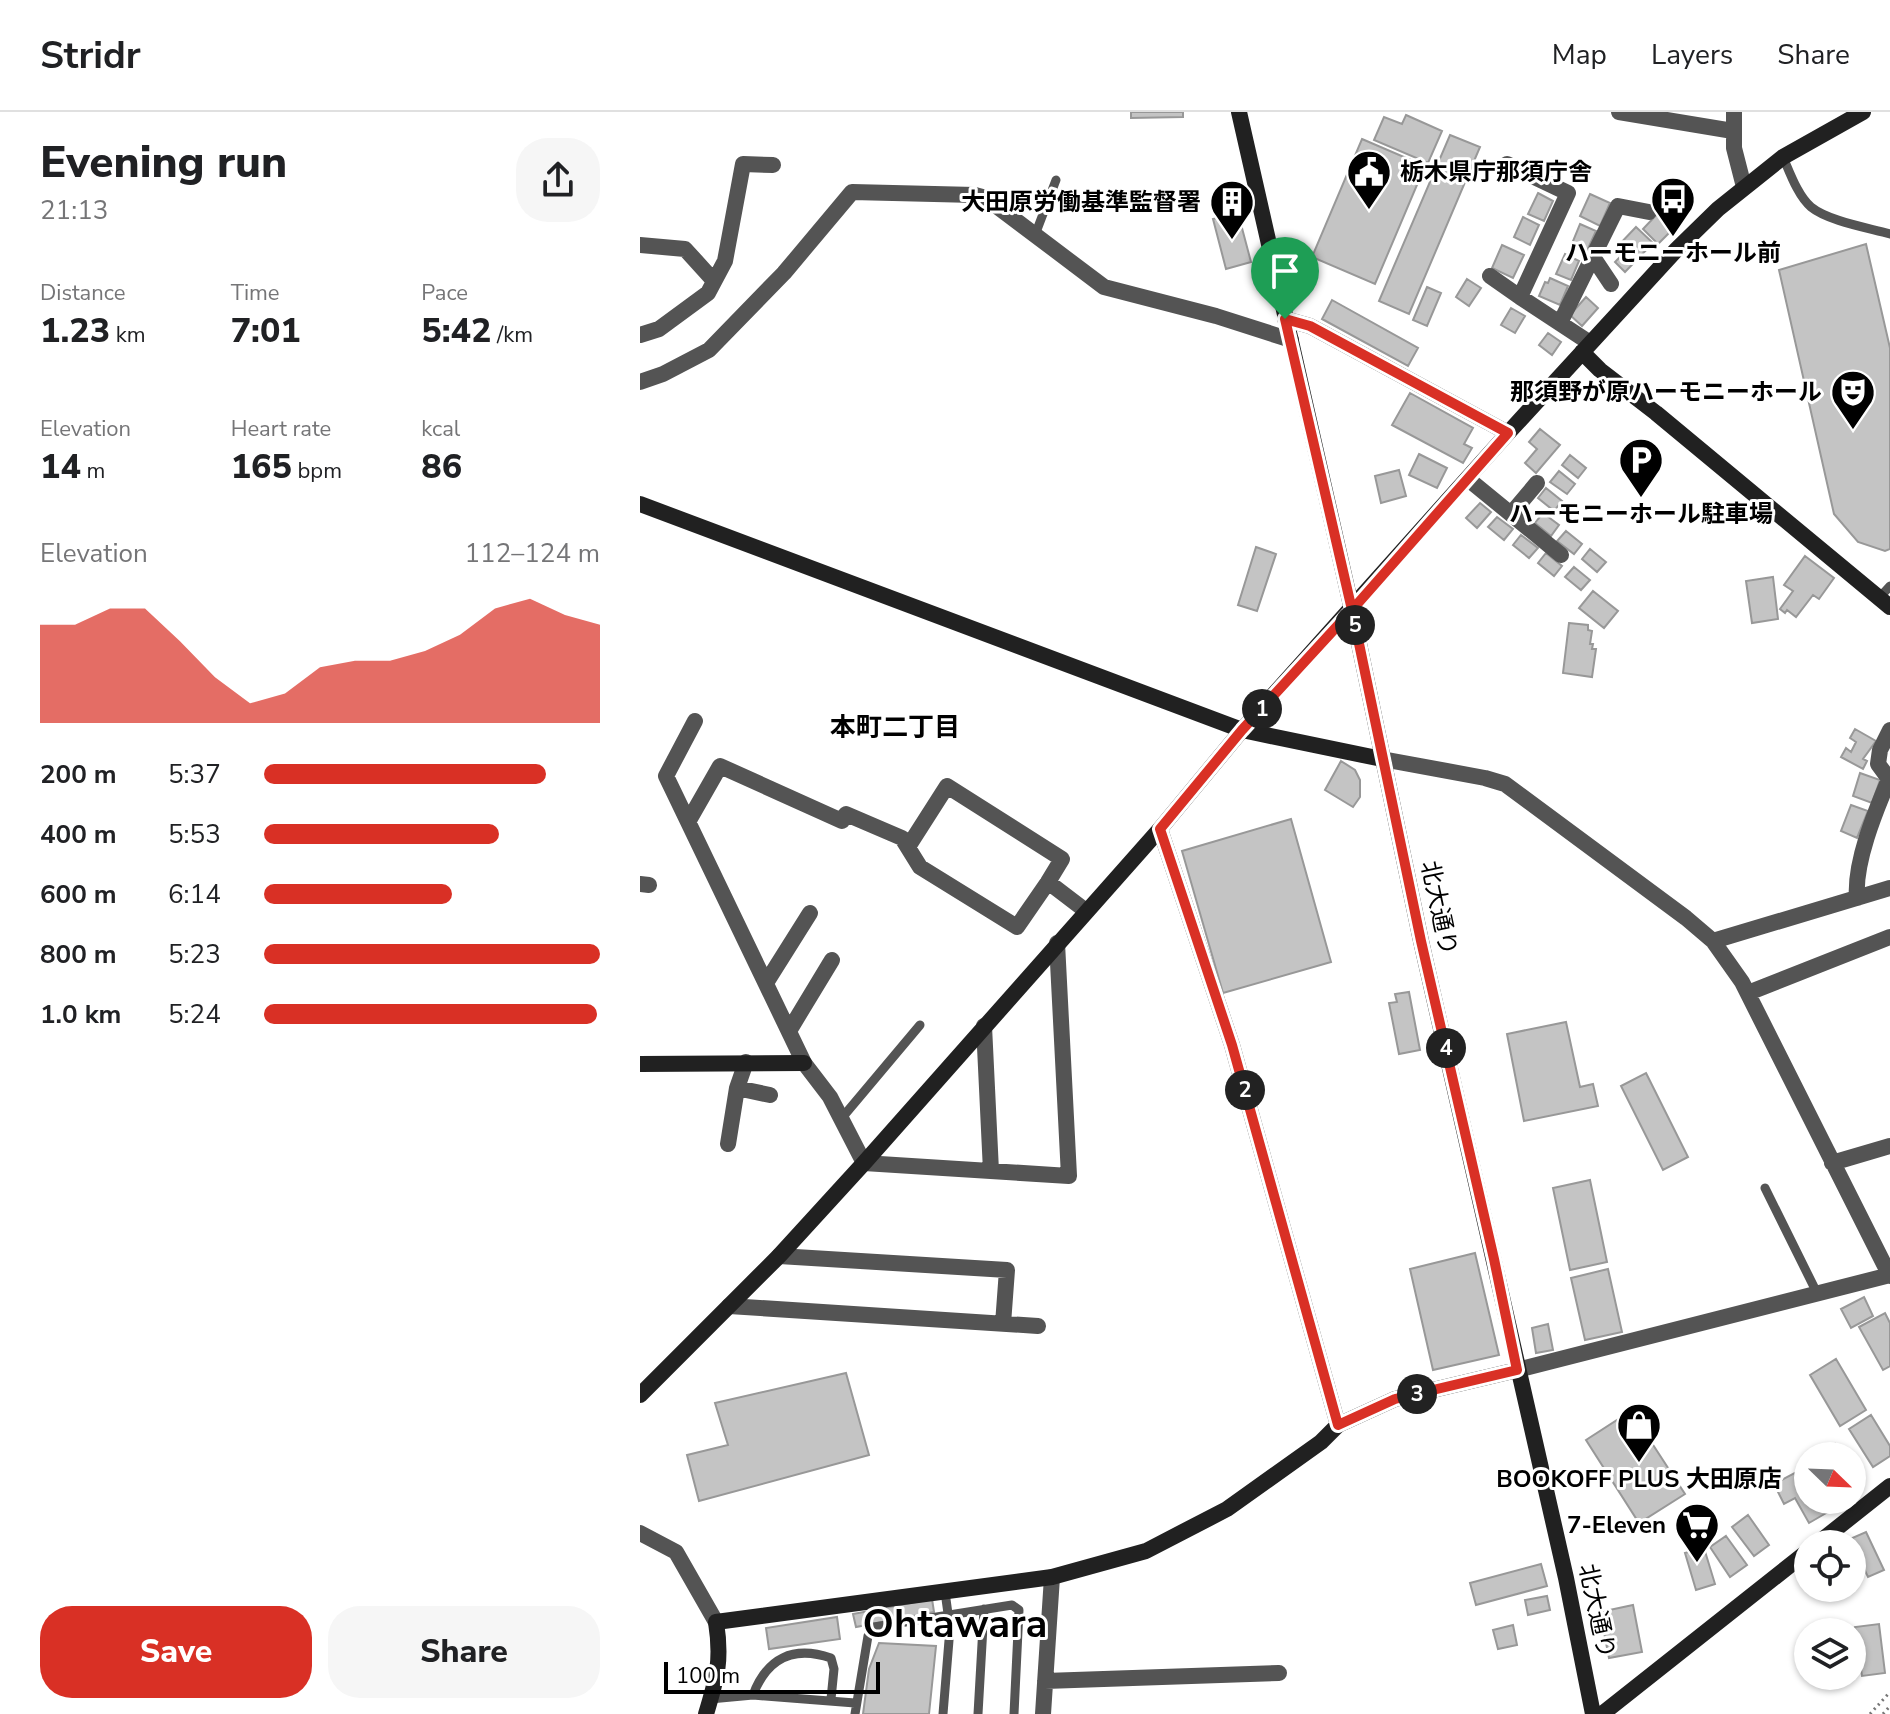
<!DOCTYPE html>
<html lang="en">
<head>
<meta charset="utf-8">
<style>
  :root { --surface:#fff; --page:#f6f6f6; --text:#202124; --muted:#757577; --line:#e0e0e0; --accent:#d93025 }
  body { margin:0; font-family:"Nunito Sans","Noto Sans JP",sans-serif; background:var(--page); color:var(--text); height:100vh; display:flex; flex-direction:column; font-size:30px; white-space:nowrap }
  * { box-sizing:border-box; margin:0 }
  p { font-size:26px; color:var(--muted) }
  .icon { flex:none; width:44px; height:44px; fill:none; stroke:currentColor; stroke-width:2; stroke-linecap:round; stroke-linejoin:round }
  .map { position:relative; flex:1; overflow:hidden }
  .drawer { display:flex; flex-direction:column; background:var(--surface); width:640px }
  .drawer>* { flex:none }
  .needle { width:52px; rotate:113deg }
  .buttons { position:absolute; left:1154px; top:1330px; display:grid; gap:16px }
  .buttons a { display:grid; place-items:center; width:72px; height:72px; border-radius:50%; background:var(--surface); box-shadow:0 2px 6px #0004; font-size:40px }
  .scale { position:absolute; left:24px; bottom:20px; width:216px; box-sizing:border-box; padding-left:8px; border:4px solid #000; border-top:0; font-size:22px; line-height:28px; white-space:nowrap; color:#000; -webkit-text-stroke:6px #fff; paint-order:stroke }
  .pin { position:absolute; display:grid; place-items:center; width:68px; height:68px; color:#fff; margin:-82px -34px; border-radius:50% 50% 50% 0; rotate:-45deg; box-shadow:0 0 8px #0007 }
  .pin .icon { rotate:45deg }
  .km { position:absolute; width:40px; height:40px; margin:-20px; border-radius:50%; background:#222; color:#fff; font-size:22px; line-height:40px; text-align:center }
  .round { display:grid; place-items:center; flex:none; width:84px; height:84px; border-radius:32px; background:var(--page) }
  .headline { display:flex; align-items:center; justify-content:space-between; height:136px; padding:0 40px }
  h1 { font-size:44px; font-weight:800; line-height:60px }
  .figures { display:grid; grid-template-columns:repeat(3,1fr); gap:12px; height:136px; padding:8px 40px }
  .figures div { display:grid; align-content:center }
  .figures b { font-size:34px; font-weight:800 }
  .figures small { font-size:22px; font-weight:400 }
  .figures p { font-size:22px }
  .chart { height:224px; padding:16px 40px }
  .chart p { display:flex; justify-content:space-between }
  .chart svg { width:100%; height:144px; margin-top:8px; fill:var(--accent); opacity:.7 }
  .action { display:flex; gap:16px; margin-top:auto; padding:16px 40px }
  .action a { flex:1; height:92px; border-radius:32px; background:var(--accent); color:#fff; font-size:32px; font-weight:800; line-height:92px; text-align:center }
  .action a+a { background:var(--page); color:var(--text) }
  ul { padding:0 40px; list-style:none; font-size:26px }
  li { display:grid; grid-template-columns:128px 96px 1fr; align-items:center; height:60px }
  li i { height:20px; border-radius:10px; background:var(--accent) }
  header { display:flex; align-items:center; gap:48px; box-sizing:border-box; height:112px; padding:0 40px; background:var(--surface); border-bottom:2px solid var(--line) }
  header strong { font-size:38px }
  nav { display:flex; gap:44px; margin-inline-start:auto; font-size:28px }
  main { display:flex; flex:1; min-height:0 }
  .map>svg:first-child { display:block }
  .building { fill:#c4c4c4; stroke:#989898; stroke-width:2 }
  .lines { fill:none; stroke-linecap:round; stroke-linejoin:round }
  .path { stroke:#767676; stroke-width:3; stroke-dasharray:2 4; stroke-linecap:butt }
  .lane { stroke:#545454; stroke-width:9 }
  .street { stroke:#545454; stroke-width:16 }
  .secondary { stroke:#212121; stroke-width:16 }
  .route-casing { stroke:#fff; stroke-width:16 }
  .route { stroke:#d93025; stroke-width:10 }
  .labels { text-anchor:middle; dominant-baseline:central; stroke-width:6; stroke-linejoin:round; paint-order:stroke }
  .poi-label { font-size:24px; font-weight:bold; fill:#000; stroke:#fff; text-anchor:end }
  .street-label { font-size:24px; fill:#000; stroke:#fff }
  .neighbourhood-label { font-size:26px; font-weight:bold; fill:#000; stroke:#fff }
  .town-label { font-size:40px; font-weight:bold; fill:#000; stroke:#fff }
</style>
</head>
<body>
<header>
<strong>Stridr</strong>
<nav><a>Map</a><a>Layers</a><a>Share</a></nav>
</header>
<main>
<section class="drawer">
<div class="headline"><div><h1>Evening run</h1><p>21:13</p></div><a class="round"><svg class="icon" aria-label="share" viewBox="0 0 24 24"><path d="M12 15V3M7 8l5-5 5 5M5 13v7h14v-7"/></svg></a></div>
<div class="figures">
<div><p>Distance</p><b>1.23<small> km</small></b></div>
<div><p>Time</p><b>7:01</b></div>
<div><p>Pace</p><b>5:42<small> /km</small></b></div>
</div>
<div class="figures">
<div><p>Elevation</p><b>14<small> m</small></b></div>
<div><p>Heart rate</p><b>165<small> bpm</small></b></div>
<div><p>kcal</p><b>86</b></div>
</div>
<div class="chart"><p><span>Elevation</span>112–124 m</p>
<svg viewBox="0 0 160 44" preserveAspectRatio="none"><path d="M0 44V14L10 14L20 9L30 9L40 19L50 30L60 38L70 35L80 27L90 25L100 25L110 22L120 17L130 9L140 6L150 11L160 14V44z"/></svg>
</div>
<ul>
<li><b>200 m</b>5:37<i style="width:84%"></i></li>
<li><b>400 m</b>5:53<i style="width:70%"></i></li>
<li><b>600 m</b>6:14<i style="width:56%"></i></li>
<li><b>800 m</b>5:23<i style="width:100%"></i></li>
<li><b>1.0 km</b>5:24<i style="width:99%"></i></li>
</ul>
<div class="action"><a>Save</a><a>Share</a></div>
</section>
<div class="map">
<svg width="1250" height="1602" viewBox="0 0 1250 1602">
  <rect width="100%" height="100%" fill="#fff"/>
  <!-- building -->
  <path class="building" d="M491,0H543V5L491,6Z
    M766,3L802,19L788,51L734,28L744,5L762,12Z
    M810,23L840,35L769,202L739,189Z
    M722,27L785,54L735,172L672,145Z
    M898,81L913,89L904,109L888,102Z
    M950,82L970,91L960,114L940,104Z
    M1022,97L1038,112L1018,132L1003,117Z
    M598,101L611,150L586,157L573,107Z
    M883,105L899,113L890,133L874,125Z
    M940,112L956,119L946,141L931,134Z
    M996,115L1013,131L985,160L975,150L981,144L975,137Z
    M1226,132L1250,236V437L1245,439L1218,430L1194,402L1139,158Z
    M862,133L884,143L873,166L852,156Z
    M925,142L939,149L931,168L916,162Z
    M910,166L928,174L920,193L899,184L905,170L908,171Z
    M827,167L841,176L829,194L816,185Z
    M787,175L801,181L787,214L773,208Z
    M946,185L958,196L942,214L930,203Z
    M692,188L778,236L768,254L682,207Z
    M871,196L885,204L875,221L861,213Z
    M908,221L921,230L912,243L899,233Z
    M770,281L833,316L824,332L832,336L823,351L752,313Z
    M900,317L920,333L896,361L885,351L897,337L889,330Z
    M779,342L807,356L797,376L769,363Z
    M930,343L946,356L938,366L922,353Z
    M759,358L766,384L741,391L735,364Z
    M919,359L935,372L927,382L910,370Z
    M906,376L922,389L914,399L898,386Z
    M840,391L851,400L837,416L826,406Z
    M903,401L919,413L911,424L895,411Z
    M857,405L873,417L864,428L848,415Z
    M926,419L942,432L934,442L917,429Z
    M881,423L898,436L889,446L873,433Z
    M616,435L636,442L617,499L598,493Z
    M950,437L966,450L957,460L942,447Z
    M906,441L922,454L914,464L898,451Z
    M1165,444L1194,466L1179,487L1173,483L1156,505L1147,498L1145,501L1140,497L1153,479L1144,473Z
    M934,455L950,468L941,478L925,465Z
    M1133,465L1138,507L1112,511L1106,469Z
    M953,479L978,499L964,516L939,496Z
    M929,511L948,513V518L952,519L950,532H953L952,537H956L952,565L923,561Z
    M1215,617L1236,629L1223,647L1227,649L1223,657L1201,645L1206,636L1211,640L1216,630L1210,626Z
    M701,649L715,658L720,668V685L713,695L685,678Z
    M1220,661L1240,668L1232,691L1213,684Z
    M1211,693L1228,699L1217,726L1201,719Z
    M651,707L691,850L583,881L542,739Z
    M769,880L780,938L759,942L749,891L757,890L755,882Z
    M926,910L940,975L953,972L958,994L884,1009L867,922Z
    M1006,961L1048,1045L1023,1058L981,974Z
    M950,1068L967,1150L930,1158L913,1076Z
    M835,1141L859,1243L793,1258L770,1157Z
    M968,1157L982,1220L945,1228L931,1166Z
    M1224,1185L1233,1204L1211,1216L1201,1197Z
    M1245,1201L1250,1211V1254L1243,1258L1219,1215Z
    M908,1212L913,1238L896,1241L892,1216Z
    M1196,1247L1226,1298L1200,1314L1170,1263Z
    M206,1261L229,1343L59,1389L47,1343L88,1333L75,1291Z
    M991,1299L1045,1382L999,1411L946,1328Z
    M1231,1303L1250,1334V1344L1233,1355L1209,1317Z
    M1195,1332L1202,1344H1176Z
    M1164,1356L1168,1363V1388H1181L1188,1400L1169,1411L1155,1386L1144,1392L1134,1372Z
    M1108,1403L1129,1433L1114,1444L1092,1415Z
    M1226,1420L1244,1458L1228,1465L1210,1427Z
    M1086,1424L1107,1453L1090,1465L1070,1435Z
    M1064,1436L1075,1472L1056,1478L1045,1441Z
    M901,1452L907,1474L836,1493L830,1471Z
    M1176,1476H1207L1179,1481Z
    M907,1484L910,1498L888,1503L885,1488Z
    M292,1487L294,1500L216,1515L213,1502Z
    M993,1493L1002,1540L969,1546L960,1500Z
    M197,1505L200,1527L129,1537L126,1516Z
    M1239,1512L1245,1561L1222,1564L1215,1515Z
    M873,1513L877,1533L858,1537L853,1518Z
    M239,1531L296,1534L289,1602H223L229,1557Z"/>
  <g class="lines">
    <!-- path -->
    <path class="path" d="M1230,1602L1250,1580
      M1243,1602L1250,1594"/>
    <!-- lane -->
    <path class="lane" d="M1143,45C1150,61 1158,84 1171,95C1188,109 1229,116 1250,122
      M395,123L416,68
      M1239,486L1250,474
      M201,1007L280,913
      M1125,1076L1177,1181
      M113,1583C127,1546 153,1533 191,1546L194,1557L191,1587
      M70,1587L113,1583L215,1591
      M215,1602L228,1524L234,1515L372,1493L379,1498L374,1602
      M303,1602L310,1516L305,1480
      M338,1602L344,1497"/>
    <!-- street -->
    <path class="street" d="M979,0L1093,19
      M1094,0V36L1104,75
      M867,52L928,81L880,185L950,231
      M0,133L45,137L74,169
      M953,145L971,172
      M850,164L880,185
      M645,207L670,214L868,321
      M920,211L978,94L1009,100
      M0,223L19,217L68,181L85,149L103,52L133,53
      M0,270L23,262L69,238L144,161L212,80L335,83L346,86L464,175L576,204L651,228
      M828,367L921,443
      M871,402L897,371
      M55,609L26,664L164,951L190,985L224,1051L429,1064L417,831
      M742,647L845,666L865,672L1046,806L1073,829L1102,870L1250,1164
      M48,710L80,654L202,709L206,702L262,726L280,755L377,815L408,770L446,799
      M520,717L592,933L698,1313
      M268,735L307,674L422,747L408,770
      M0,772L9,773
      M1217,786C1214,751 1235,700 1249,667L1238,652L1240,638L1250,618
      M1073,829L1250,776
      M126,871L170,801
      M1108,881L1250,825
      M344,914L351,1059
      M149,919L192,848
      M97,976L130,983
      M88,1032L97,976L106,950
      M1192,1051L1250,1034
      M139,1144L367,1158L363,1212
      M89,1194L398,1214
      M877,1258L1250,1163
      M0,1421L36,1440L76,1510
      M405,1569L639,1561
      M403,1602L412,1465"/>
    <!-- secondary -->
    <path class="secondary" d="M599,0L712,498L781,829L926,1466L953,1602
      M942,240L960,258L1016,301L1250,495
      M0,392L602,618L742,647
      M0,952L164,951
      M0,1283L139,1144L224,1051L520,717L602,618L868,321L1037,137L1078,97L1143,45L1223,0
      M1177,1432L1250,1374
      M66,1602C77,1566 82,1548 76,1510L412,1465L506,1439L587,1397L681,1330L698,1313L755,1287L877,1258
      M962,1602L1168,1439"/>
  </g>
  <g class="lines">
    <!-- route casing -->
    <g class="route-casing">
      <path id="route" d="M645,207L712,498L602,618L520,717L592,933L698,1313L755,1287L877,1258L854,1147L781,829L712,498L868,321L670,214L645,207"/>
    </g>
    <!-- route -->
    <use href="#route" class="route"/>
  </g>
  <!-- icons -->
  <defs>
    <g id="civic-pin" transform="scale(2.3)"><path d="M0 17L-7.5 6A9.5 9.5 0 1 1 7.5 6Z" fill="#000" stroke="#fff"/><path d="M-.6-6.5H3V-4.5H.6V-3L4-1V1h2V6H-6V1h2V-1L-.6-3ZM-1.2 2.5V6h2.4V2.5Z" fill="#fff"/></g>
    <g id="bus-pin" transform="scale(2.3)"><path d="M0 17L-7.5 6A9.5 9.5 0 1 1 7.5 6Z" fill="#000" stroke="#fff"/><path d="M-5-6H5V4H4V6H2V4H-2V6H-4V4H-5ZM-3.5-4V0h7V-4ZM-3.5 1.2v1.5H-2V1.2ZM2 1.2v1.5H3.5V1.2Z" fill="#fff"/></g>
    <g id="building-pin" transform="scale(2.3)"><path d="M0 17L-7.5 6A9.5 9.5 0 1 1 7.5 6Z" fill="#000" stroke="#fff"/><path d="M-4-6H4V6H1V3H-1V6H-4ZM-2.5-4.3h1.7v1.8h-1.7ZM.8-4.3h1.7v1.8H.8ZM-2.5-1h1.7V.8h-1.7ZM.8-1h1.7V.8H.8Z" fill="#fff"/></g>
    <g id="theatre-pin" transform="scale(2.3)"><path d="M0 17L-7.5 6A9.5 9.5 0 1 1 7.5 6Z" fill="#000" stroke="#fff"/><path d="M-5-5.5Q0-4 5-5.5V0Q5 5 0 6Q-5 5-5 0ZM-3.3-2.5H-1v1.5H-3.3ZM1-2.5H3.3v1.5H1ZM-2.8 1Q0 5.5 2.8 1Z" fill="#fff"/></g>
    <g id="parking-pin" transform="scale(2.3)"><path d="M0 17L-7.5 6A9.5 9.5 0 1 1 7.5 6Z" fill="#000" stroke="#fff"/><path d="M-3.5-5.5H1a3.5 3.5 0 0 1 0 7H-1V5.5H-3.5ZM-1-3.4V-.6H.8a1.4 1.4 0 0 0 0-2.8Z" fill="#fff"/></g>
    <g id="shop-pin" transform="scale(2.3)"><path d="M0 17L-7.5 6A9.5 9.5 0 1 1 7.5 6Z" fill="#000" stroke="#fff"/><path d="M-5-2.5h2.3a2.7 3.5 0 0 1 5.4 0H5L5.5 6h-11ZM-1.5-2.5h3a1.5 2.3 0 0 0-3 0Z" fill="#fff"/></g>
    <g id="supermarket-pin" transform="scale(2.3)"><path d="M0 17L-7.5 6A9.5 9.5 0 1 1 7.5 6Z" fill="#000" stroke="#fff"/><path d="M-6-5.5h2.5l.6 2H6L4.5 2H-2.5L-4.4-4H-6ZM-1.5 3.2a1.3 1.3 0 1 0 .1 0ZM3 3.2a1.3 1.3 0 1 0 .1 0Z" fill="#fff"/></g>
  </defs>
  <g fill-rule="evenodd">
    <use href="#civic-pin" x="729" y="60"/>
    <use href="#bus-pin" x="1033" y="87"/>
    <use href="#building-pin" x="592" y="90"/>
    <use href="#theatre-pin" x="1213" y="280"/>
    <use href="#parking-pin" x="1001" y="348"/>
    <use href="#shop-pin" x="999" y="1313"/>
    <use href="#supermarket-pin" x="1057" y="1413"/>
  </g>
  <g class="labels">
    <!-- poi labels -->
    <g class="poi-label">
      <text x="760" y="60" text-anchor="start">栃木県庁那須庁舎</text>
      <text x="561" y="90">大田原労働基準監督署</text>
      <text x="1033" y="141" text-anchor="middle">ハーモニーホール前</text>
      <text x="1182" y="280">那須野が原ハーモニーホール</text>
      <text x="1001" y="402" text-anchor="middle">ハーモニーホール駐車場</text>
      <text x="999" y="1367" text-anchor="middle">BOOKOFF PLUS 大田原店</text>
      <text x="1026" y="1413">7-Eleven</text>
    </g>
    <!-- street labels -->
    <g class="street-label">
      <text transform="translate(799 796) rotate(78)">北大通り</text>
      <text transform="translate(957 1499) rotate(78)">北大通り</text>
    </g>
    <!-- neighbourhood labels -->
    <g class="neighbourhood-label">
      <text x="255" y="615">本町二丁目</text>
    </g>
    <!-- town labels -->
    <g class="town-label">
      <text x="315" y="1512">Ohtawara</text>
    </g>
  </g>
</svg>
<div class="buttons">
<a><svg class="needle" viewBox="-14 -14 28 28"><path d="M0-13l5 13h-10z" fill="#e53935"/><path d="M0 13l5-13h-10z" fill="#757577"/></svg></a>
<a><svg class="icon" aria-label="locate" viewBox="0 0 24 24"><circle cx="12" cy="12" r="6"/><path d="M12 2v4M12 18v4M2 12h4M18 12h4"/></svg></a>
<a><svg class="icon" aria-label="layers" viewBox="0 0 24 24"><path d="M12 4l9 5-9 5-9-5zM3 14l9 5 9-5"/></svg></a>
</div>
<div class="scale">100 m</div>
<div class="pin" style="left:645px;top:207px;background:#1e9e55"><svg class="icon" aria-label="arrive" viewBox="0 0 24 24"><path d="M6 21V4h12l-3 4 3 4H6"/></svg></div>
<b class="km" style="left:622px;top:597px">1</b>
<b class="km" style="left:605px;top:978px">2</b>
<b class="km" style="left:777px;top:1282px">3</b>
<b class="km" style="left:806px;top:936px">4</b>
<b class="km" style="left:715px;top:513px">5</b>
</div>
</main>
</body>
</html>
